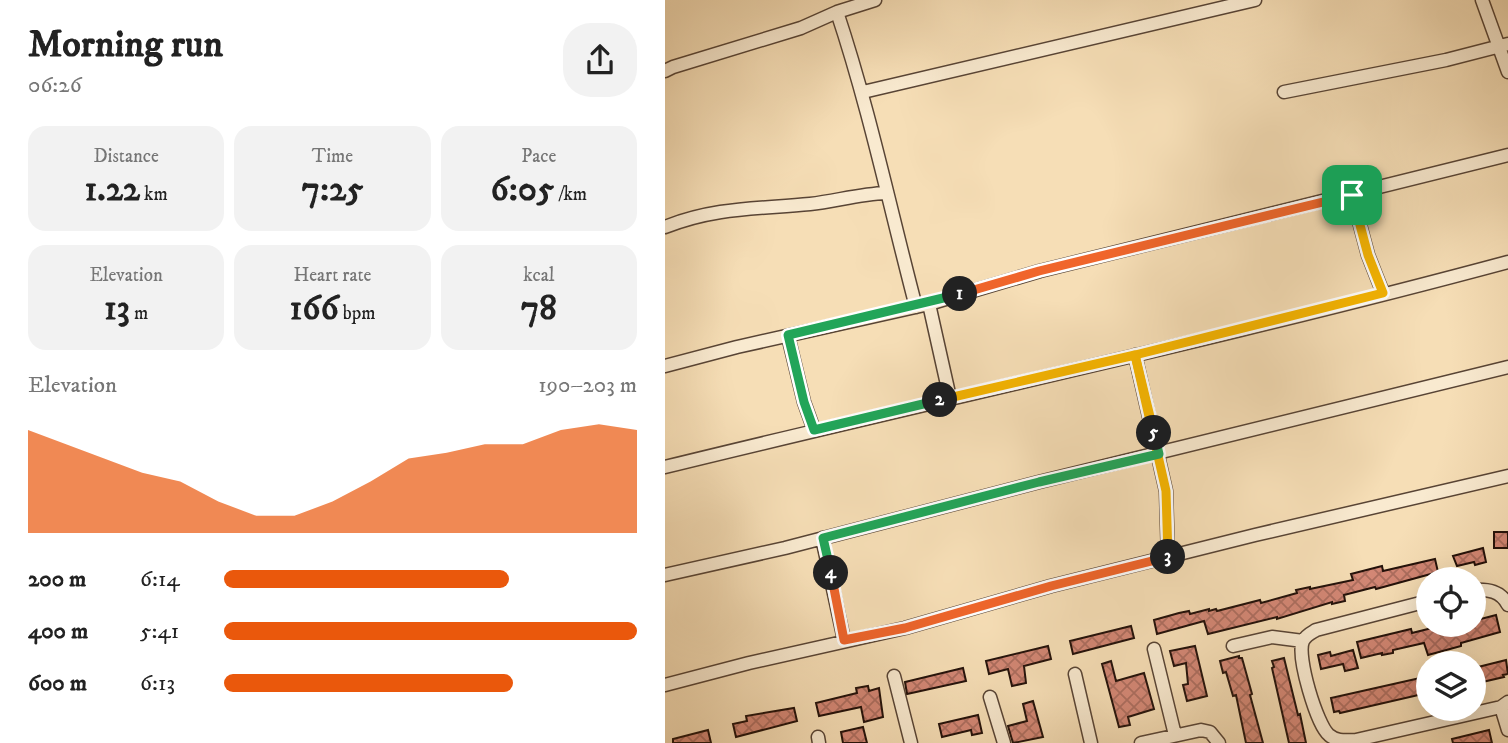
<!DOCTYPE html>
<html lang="en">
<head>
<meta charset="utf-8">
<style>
  :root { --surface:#fff; --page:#f2f2f2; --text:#222; --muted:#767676; --accent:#ea580c }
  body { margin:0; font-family:"IM FELL DW Pica",serif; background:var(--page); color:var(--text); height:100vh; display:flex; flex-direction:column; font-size:26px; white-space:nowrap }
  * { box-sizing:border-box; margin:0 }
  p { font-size:23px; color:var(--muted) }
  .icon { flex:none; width:38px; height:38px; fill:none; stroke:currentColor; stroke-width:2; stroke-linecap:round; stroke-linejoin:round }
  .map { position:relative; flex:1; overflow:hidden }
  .sheet { display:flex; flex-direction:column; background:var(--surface); width:665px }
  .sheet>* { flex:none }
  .tools { position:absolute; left:751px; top:567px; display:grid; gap:14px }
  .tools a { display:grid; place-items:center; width:70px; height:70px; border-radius:50%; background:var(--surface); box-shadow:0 7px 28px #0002; font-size:35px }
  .pin { position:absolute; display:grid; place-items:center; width:60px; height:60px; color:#fff; margin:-30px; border-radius:14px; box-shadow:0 4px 10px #0006 }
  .km { position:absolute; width:35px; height:35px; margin:-18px; border-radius:50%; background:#222; color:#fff; font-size:19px; line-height:35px; text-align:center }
  .round { display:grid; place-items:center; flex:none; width:74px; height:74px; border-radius:28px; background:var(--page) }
  .headline { display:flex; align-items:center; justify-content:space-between; height:119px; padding:0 28px }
  h1 { font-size:38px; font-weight:700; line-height:52px }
  .stats { display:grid; grid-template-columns:repeat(3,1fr); gap:10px; height:119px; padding:7px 28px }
  .stats div { display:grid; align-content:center; border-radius:18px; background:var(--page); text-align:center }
  .stats b { font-size:35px; font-weight:700 }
  .stats small { font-size:19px; font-weight:400 }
  .stats p { font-size:19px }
  .chart { height:196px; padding:14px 28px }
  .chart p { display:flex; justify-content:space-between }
  .chart svg { width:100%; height:126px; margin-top:7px; fill:var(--accent); opacity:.7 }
  ul { padding:0 28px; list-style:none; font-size:23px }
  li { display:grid; grid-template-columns:112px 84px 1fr; align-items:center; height:52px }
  li i { height:18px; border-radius:9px; background:var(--accent) }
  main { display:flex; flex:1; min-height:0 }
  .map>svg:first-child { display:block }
  .building { fill:url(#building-cross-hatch); stroke:#23110a; stroke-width:2 }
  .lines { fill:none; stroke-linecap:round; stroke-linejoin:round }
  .minor-casing { stroke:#584435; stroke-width:15 }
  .minor { stroke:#f9ead0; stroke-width:12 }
  .split-1-casing { stroke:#fff; stroke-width:14 }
  .split-2-casing { stroke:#fff; stroke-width:14 }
  .split-3-casing { stroke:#fff; stroke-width:14 }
  .split-4-casing { stroke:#fff; stroke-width:14 }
  .split-5-casing { stroke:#fff; stroke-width:14 }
  .split-6-casing { stroke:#fff; stroke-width:14 }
  .split-1 { stroke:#f0652b; stroke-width:9 }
  .split-2 { stroke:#22a559; stroke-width:9 }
  .split-3 { stroke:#f5b400; stroke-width:9 }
  .split-4 { stroke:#f0652b; stroke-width:9 }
  .split-5 { stroke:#22a559; stroke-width:9 }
  .split-6 { stroke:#f5b400; stroke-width:9 }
</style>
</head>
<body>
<main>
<section class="sheet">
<div class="headline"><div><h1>Morning run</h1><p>06:26</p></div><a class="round"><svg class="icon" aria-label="share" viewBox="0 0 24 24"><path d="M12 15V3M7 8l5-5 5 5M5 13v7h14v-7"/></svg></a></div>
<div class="stats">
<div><p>Distance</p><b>1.22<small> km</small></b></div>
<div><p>Time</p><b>7:25</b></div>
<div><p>Pace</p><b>6:05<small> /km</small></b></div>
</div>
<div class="stats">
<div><p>Elevation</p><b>13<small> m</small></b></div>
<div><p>Heart rate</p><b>166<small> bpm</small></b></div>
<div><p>kcal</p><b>78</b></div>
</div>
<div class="chart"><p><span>Elevation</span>190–203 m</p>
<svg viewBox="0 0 160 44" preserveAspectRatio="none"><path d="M0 44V8L10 13L20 18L30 23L40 26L50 33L60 38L70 38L80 33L90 26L100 18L110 16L120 13L130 13L140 8L150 6L160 8V44z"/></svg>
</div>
<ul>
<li><b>200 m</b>6:14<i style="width:69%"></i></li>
<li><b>400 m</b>5:41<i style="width:100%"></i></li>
<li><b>600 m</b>6:13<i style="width:70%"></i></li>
</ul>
</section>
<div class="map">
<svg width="843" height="743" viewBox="0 0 843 743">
  <defs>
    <pattern id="building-cross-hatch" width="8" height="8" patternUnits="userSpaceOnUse" patternTransform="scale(1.75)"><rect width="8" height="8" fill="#d38775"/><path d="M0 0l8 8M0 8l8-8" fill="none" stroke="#ab6d5e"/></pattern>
  </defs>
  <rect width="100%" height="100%" fill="#f6deb6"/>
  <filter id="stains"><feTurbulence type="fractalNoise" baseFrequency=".00286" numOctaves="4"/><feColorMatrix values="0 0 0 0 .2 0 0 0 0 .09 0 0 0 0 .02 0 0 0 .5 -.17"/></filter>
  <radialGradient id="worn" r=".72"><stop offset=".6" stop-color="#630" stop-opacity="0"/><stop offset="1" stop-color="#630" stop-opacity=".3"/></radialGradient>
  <!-- building -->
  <path class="building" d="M829,532H843V548H829Z
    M818,548L821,562L810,565L809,562L792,566L788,556Z
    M770,559L773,572L711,589L710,587L679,595L680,601L667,604V602L612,619V617L543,634L539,621L492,634L489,620L514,613L524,611L525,614L544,609V611L551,609L552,611L595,600L596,603L632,593L631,590L645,587V589L688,580L686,574L717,566L718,571Z
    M831,615L835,632L796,643V646L763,655L759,643L728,650V653L717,655V653L696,658L692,642L696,641L746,629L747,633L779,625H808V621Z
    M466,626L469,638L408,654L405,641Z
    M383,646L386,659L359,666L361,683L347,686L343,669L324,674L321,661Z
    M530,646L542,696L522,701L518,685L523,684L521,663L509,666L505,651Z
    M688,650L693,668L680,671L678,664L656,669L653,655L665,652L666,656Z
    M574,656V658H577L587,694L585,695L598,743H581L571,695L568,696L561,672L558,673L555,661Z
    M619,658L633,715L635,714L641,743H624L607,668L609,667L607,661Z
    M841,660L843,674L838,675L839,677L813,683L809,668Z
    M446,661L451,681L479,673L489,709L463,717L465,725L454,727L437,664Z
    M298,668L301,681L242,694L240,682Z
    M755,678H760L763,690L758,691V694L675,713L674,711L669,712L666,698Z
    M203,686L204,691L214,688L218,717L199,722L196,707L154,716L151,703L192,693L191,688Z
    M368,701L378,737L348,743L343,726L362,721L358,704Z
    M129,708L132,721L71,737L68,724L82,721L81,716Z
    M313,715L317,733L307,735L306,730L277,737L274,724Z
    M198,727L202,743H178L176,732Z
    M43,730L46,743H8V739Z
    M824,730L827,743H788L787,739Z"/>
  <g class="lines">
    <!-- minor casing -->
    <g class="minor-casing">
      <path id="minor" d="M817,0L843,72
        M172,12C204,108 225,208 251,307
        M0,71L8,67L136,28L172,12L210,0
        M198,92L590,0
        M619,92L781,60L843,44
        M687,195L703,255L718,293
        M0,227C50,207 93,209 145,204C171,201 195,194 221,193
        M264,304L285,398
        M123,336L139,402L149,430
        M470,355L501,491L503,558
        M0,366L72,347L264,304L375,271L843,155
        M0,467C281,398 564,337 843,262
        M157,538L179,640
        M0,575L120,548L374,482L843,367
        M808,590C823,589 836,591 843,605
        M763,601L651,630C646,633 641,635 638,641C631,656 652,725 664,735C672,742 682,740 691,740L836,707L843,702
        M568,646L607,637L638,641
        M489,649L510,735
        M410,674L426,743
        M229,676L246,743
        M0,685L84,663L240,628L386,586L590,535L843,476
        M325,697L339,743
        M836,707L843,730
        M153,737L154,743
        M476,743L536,730L545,732L554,743"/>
    </g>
    <!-- minor -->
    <use href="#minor" class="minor"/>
  </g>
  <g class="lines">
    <!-- split-1 casing -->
    <g class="split-1-casing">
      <path id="split-1" d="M295,294L374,271L687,195"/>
    </g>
    <!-- split-2 casing -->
    <g class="split-2-casing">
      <path id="split-2" d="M275,400L149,430L139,402L123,335L295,294"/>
    </g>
    <!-- split-3 casing -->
    <g class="split-3-casing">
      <path id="split-3" d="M275,400L470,355L501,491L503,557"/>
    </g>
    <!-- split-4 casing -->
    <g class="split-4-casing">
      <path id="split-4" d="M166,573L179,640L240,628L386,586L503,557"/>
    </g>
    <!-- split-5 casing -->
    <g class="split-5-casing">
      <path id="split-5" d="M166,573L158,538L374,482L494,454L489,433"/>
    </g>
    <!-- split-6 casing -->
    <g class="split-6-casing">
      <path id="split-6" d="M489,433L470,355L718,293L703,255L687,195"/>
    </g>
    <!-- split-1 -->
    <use href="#split-1" class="split-1"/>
    <!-- split-2 -->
    <use href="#split-2" class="split-2"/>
    <!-- split-3 -->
    <use href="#split-3" class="split-3"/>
    <!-- split-4 -->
    <use href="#split-4" class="split-4"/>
    <!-- split-5 -->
    <use href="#split-5" class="split-5"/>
    <!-- split-6 -->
    <use href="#split-6" class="split-6"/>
  </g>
  <rect width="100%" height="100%" filter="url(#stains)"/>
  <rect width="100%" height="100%" fill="url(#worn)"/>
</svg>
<div class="tools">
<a><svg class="icon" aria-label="locate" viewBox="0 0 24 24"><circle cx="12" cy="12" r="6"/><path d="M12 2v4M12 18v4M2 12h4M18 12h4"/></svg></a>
<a><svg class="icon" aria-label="layers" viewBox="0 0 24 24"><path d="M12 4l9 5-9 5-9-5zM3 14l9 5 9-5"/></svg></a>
</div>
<div class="pin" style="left:687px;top:195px;background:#1e9e55"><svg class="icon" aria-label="arrive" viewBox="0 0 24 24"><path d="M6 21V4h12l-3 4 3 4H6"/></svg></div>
<b class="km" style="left:295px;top:294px">1</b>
<b class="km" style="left:275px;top:400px">2</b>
<b class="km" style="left:503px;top:557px">3</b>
<b class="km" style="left:166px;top:573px">4</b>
<b class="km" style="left:489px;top:433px">5</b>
</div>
</main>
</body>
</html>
